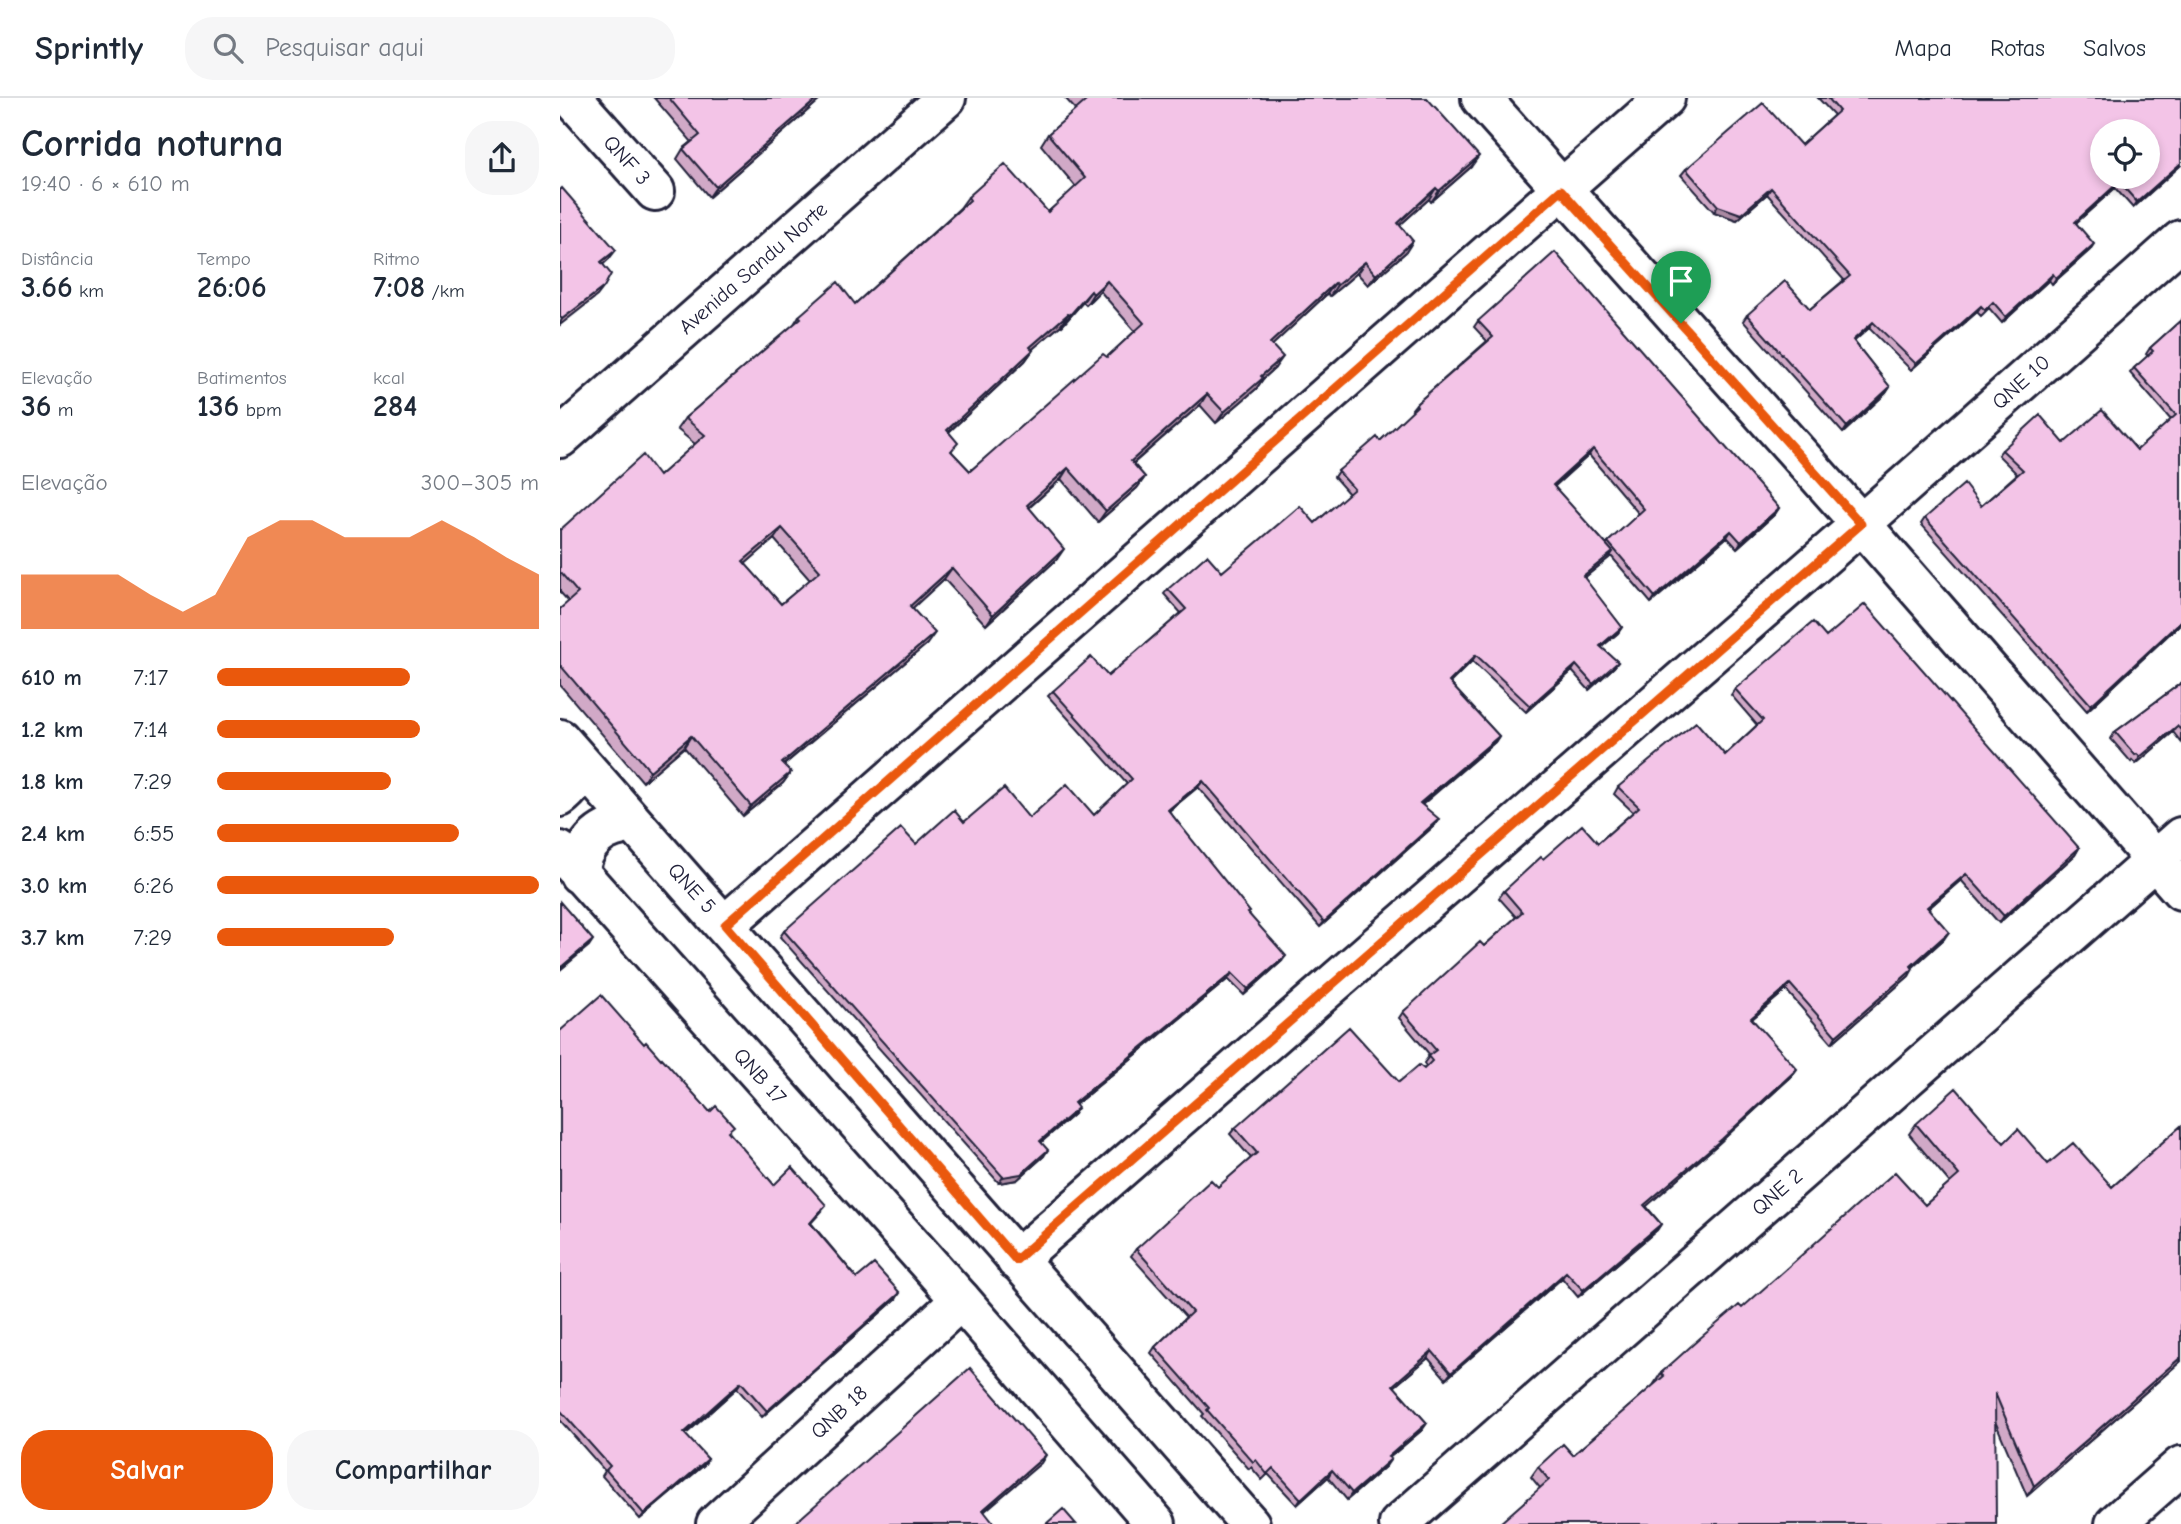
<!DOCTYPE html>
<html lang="pt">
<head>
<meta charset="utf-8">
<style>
  :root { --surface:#fff; --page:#f6f6f7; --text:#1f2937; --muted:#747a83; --line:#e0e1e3; --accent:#ea580c }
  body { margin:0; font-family:"Comic Neue",sans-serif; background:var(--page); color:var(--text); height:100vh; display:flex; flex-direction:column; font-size:26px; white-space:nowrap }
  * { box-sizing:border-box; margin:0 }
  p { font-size:23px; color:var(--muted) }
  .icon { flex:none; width:38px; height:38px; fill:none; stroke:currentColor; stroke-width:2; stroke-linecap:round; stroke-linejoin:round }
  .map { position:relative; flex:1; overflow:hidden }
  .drawer { display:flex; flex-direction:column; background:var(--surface); width:560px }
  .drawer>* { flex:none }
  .tools { position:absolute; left:1530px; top:21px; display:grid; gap:14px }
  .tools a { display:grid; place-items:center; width:70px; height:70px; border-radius:50%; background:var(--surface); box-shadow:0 4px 10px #0003; font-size:35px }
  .pin { position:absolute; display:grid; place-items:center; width:60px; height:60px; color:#fff; margin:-72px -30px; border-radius:50% 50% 50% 0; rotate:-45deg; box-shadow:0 0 7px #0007 }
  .pin .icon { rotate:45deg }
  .round { display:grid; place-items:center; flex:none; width:74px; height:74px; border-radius:28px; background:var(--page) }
  .overview { display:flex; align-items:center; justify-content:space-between; height:119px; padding:0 21px }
  h1 { font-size:38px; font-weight:700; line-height:52px }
  .figures { display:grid; grid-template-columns:repeat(3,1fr); gap:10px; height:119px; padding:7px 21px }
  .figures div { display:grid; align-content:center }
  .figures b { font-size:30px; font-weight:700 }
  .figures small { font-size:19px; font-weight:400 }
  .figures p { font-size:19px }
  .chart { height:196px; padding:14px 21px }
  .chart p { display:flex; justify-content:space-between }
  .chart svg { width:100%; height:126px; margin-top:7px; fill:var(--accent); opacity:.7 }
  .action { display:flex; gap:14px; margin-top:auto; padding:14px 21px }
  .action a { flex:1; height:80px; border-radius:28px; background:var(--accent); color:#fff; font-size:28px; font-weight:700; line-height:80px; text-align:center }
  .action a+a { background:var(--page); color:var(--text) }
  ul { padding:0 21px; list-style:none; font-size:23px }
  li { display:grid; grid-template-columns:112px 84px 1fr; align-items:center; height:52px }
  li i { height:18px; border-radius:9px; background:var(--accent) }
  header { display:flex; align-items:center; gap:42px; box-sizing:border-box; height:98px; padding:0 35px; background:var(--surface); border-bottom:2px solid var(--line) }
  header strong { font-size:33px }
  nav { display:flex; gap:38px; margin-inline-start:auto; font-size:24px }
  .search { width:490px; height:63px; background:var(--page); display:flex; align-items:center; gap:18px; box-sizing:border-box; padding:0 24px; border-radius:28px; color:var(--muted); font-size:26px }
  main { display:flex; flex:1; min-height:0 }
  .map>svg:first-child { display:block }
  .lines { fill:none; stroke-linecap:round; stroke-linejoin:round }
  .minor-casing { stroke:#22223b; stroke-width:44 }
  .major-casing { stroke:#22223b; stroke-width:44 }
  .minor { stroke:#fff; stroke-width:38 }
  .major { stroke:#fff; stroke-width:38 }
  .wall { fill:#d1a9c7; stroke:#22223b; stroke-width:2; fill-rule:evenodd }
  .shaded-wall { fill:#aa89a2; stroke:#22223b; stroke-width:2 }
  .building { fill:#f3c4e7; stroke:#22223b; stroke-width:2; fill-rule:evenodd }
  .route-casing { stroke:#fff; stroke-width:14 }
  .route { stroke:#ea580c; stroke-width:9 }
  .labels { text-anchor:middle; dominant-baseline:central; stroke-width:7; stroke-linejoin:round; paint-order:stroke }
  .street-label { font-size:21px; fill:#22223b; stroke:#fff }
</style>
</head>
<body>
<header>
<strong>Sprintly</strong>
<div class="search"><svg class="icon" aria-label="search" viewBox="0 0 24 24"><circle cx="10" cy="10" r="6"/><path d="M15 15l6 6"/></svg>Pesquisar aqui</div>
<nav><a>Mapa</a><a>Rotas</a><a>Salvos</a></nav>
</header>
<main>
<section class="drawer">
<div class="overview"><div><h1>Corrida noturna</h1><p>19:40 · 6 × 610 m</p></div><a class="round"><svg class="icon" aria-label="share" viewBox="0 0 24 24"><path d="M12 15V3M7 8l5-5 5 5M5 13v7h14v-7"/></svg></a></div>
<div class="figures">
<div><p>Distância</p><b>3.66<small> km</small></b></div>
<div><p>Tempo</p><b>26:06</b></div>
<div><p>Ritmo</p><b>7:08<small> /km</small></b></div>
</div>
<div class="figures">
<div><p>Elevação</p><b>36<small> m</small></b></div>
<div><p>Batimentos</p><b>136<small> bpm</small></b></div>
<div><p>kcal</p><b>284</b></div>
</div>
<div class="chart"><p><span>Elevação</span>300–305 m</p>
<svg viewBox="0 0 160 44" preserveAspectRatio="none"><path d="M0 44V25L10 25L20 25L30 25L40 32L50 38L60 32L70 12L80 6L90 6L100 12L110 12L120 12L130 6L140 12L150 19L160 25V44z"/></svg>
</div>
<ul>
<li><b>610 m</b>7:17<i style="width:60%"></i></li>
<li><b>1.2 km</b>7:14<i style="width:63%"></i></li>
<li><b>1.8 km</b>7:29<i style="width:54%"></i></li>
<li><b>2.4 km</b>6:55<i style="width:75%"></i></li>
<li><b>3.0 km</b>6:26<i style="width:100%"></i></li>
<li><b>3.7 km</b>7:29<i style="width:55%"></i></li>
</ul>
<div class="action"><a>Salvar</a><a>Compartilhar</a></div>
</section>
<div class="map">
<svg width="1621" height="1426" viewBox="0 0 1621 1426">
  <rect width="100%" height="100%" fill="#fff"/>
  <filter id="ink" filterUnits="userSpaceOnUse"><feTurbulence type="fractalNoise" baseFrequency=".0143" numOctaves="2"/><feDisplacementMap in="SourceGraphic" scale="14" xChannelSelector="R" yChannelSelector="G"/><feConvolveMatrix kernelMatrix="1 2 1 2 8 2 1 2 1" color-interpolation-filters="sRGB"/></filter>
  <g filter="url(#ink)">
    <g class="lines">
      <!-- minor casing -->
      <g class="minor-casing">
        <path id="minor" d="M12,0L95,93
          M921,0L1301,426L1621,792
          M165,827L1105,0
          M456,1162L1301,426L1621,142
          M156,1426L401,1202
          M839,1426L1621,739"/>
      </g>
      <!-- major casing -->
      <g class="major-casing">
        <path id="major" d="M0,340L386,0
          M0,641L690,1426
          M0,699C23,682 15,671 6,648
          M0,753L401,1202L596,1426
          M19,776C23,744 42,727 74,726
          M1555,1426L1621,1368"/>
      </g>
      <!-- minor -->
      <use href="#minor" class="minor"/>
      <!-- major -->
      <use href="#major" class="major"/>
    </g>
    <!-- wall -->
    <path class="wall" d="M94,0H262L149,99L117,61L123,51L132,44Z
      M505,0H867L911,69L871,104L869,101L840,127L846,154L808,187L797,175L770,198L767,196L712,247L715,270L703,281L696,291L656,325L640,307L573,366L585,379L577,390L538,424L501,381L469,410L497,461L426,527L384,481L352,510L367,546L224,667L231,674L223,685L183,718L124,649L83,684L0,587V511L9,504L0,494V432L99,378L135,346L117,331L125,320L234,226L239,218L295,206L400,110L408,99L488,114L516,89L481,47L488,36L516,12ZM540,193L575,233L547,259L410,373L392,354L389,334L465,263L473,252L472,251L501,227L502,228L523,204L526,207ZM214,441L250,482L221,506L185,466Z
      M1258,0H1621V67L1573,110L1555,90L1516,125L1530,152L1492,186L1489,182L1442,225L1429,210L1421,218L1417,214L1351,272L1309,230L1294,243L1330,289L1326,295L1283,335L1183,223L1187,217L1250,211L1284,182L1207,96L1177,122L1154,114L1121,77L1126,71L1241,47L1274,17Z
      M1621,222V525L1527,613L1361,426L1365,420L1421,408L1457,376L1438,357L1442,352L1504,345L1577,352L1611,322L1570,275L1574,270L1588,258L1586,256L1590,250Z
      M918,223L1219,410L1215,416L1177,450L1167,439L1091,505L1051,458L1024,480L1062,529L1058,535L1041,549L1058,564L1054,569L1029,592L1012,573L966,614L912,563L890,585L939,638L935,644L862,707L875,727L760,829L638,689L609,713L689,816L722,863L684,897L668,881L515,1007L514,1016L481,1044L484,1058L457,1082L439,1085L220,839L224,833L356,746L404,724L534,717L567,686L488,598L493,593L548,578L621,515L604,496L608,491L662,474L755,425L789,396L774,379L778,373L820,343L853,313L852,311L856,306L927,243L914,229ZM1029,357L1079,416L1046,446L994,389Z
      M1266,539L1519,750L1515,757L1439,825L1401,782L1368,811L1384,841L1352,870L1349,878L1272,945L1226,892L1192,921L1232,978L1157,1047L1086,1108L1101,1126L1097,1132L1018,1199L1002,1180L886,1281L868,1260L834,1289L867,1325L862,1332L829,1360L826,1368L787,1402L768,1379L737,1407L708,1376L702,1382L691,1369L689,1371L642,1318L644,1316L591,1255L595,1249L626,1219L571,1158L576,1151L658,1089L691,1060L670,1036L675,1030L839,984L864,971L866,968L864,965L870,957L839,920L843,914L924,848L956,819L939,800L944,793L983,761L1038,745L1073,714L1054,696L1058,689L1165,657L1197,627L1171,597L1175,591Z
      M1621,585V644L1613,634L1576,666L1572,662L1571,664L1551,641L1555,634Z
      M0,933L84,946L101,961L169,1035L214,1087L262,1113L251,1125L297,1180L336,1201L202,1319L177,1290L125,1337L148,1361L144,1367L80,1421L42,1378L45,1373L0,1322Z
      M1356,1026L1444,1045L1488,1066L1552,1089L1621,1028V1263L1467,1398L1435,1323L980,1390L971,1379L978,1369L1013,1357L1095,1286H1094L1101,1275L1182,1210L1365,1107L1390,1085L1349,1036Z"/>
    <!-- shaded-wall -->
    <path class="shaded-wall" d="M258,0H262L149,99L156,89Z
      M919,58L911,69L871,104L879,93Z
      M1621,65V67L1573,110L1577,104Z
      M1559,84L1555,90L1510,130L1515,124Z
      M876,90L869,101L830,136L838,125Z
      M1211,90L1207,96L1177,122L1154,114L1158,108Z
      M853,143L846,154L808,187L816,177Z
      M1534,146L1530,152L1492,186L1496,180Z
      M56,152L49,161L35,174L41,164Z
      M805,164L797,175L770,198L777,187Z
      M1493,176L1489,182L1442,225L1446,219Z
      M547,183L540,193L526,207L533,196Z
      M775,185L767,196L703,256L710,245Z
      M44,189L37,198L0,227V225L2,221Z
      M531,193L523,204L502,228L510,217Z
      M1421,208L1417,214L1351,272L1356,266Z
      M508,216L501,227L462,260L470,249Z
      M1313,224L1309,230L1289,248L1293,242Z
      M473,252L465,263L379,343L387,332Z
      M723,259L715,270L703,281L696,291L656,325L664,314L701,278Z
      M1330,289L1326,295L1283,335L1287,329Z
      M647,296L640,307L563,374L571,363Z
      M1033,351L1029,357L989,393L993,387Z
      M508,370L501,381L459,418L467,407Z
      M585,379L577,390L538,424L546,413Z
      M1219,410L1215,416L1177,450L1181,444Z
      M222,430L214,441L176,474L183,463Z
      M1171,433L1167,439L1091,505L1095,499Z
      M504,451L497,461L426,527L433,517Z
      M1053,454L1049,460L1019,484L1023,478Z
      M392,470L384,481L343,519L350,508Z
      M1621,523V525L1527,613L1531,607Z
      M1062,529L1058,535L1036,554L1040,548Z
      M375,535L367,546L214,675L222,665Z
      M916,557L912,563L885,589L889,584Z
      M1058,564L1054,569L1029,592L1033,586Z
      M1016,567L1012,573L966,614L970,608Z
      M1617,628L1613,634L1576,666L1580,659Z
      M131,638L124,649L83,684L90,673Z
      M939,638L935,644L856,711L860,705Z
      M231,674L223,685L183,718L191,708Z
      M643,683L638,689L604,717L608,712Z
      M879,721L875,727L760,829L764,824Z
      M1519,750L1515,757L1439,825L1444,818Z
      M1406,776L1401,782L1362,816L1367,809Z
      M1389,834L1384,841L1346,875L1351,868Z
      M33,842L29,848L0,872V870Z
      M726,858L722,863L684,897L688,891Z
      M1353,871L1349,878L1272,945L1276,938Z
      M672,875L668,881L510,1011L514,1005Z
      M1230,886L1226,892L1186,926L1191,920Z
      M1237,971L1232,978L1157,1047L1080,1114L1084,1107Z
      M518,1010L514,1016L476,1049L480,1043Z
      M488,1052L484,1058L457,1082L439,1085L443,1079Z
      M1101,1126L1097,1132L1018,1199L1023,1192Z
      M1006,1174L1002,1180L886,1281L891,1275Z
      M340,1195L336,1201L202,1319L207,1313Z
      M872,1253L868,1260L828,1294L833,1287Z
      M1621,1259V1263L1467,1398L1474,1388Z
      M181,1284L177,1290L120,1341L124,1335Z
      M867,1325L862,1332L823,1365L828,1359Z
      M486,1357L481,1365L418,1419L423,1412Z
      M148,1361L144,1367L80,1421L84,1416Z
      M831,1361L826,1368L787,1402L792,1395Z
      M772,1372L768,1379L737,1407L741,1401Z"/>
    <!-- building -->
    <path class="building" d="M109,0H258L156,89L123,51L140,37Z
      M523,0H867L919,58L879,93L876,90L838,125L853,143L816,177L805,164L777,187L775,185L710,245L723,259L701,278L703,280L664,314L647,296L571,363L585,379L546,413L508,370L467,407L504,451L433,517L392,470L350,508L375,535L222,665L231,674L191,708L131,638L90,673L0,567V511L18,495L0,474V432L83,357L99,378L145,337L125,320L241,220L239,218L278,184L295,206L410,102L408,99L445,66L488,114L525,80L488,36L526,3ZM547,183L584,225L547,259L543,256L410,373L391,353L398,345L387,332L473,252L470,249L508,216L510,217L531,193L533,196ZM222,430L260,473L221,506L183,463Z
      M1268,0H1621V65L1577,104L1559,84L1515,124L1534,146L1496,180L1493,176L1446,219L1433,204L1425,212L1421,208L1356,266L1313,224L1293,242L1330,289L1287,329L1187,217L1225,183L1250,211L1290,178L1211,90L1181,116L1158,108L1126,71L1203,5L1241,47L1279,13ZM1542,33H1587V79H1542Z
      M2,90L56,152L41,164L51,176L44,189L2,221L0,219V92Z
      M995,154L1219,410L1181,444L1171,433L1095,499L1048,444L1084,411L1033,351L993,387L1053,454L1023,478L1062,529L1040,548L1058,564L1033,586L1016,567L970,608L916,557L889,584L939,638L860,705L879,721L764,824L643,683L608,712L690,814L688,815L726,858L688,891L672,875L514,1005L518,1010L480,1043L488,1052L461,1076L443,1079L224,833L341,730L356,746L394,712L404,724L444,690L469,720L507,686L534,717L572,681L493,593L531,559L548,578L626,511L608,491L647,457L662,474L740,408L755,425L794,391L778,373L817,339L820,343L857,308L856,306L933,239L918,223Z
      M1621,222V523L1531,607L1365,420L1404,386L1421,408L1463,372L1442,352L1480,317L1504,345L1542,312L1577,352L1616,317L1574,270L1593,253L1590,250Z
      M1305,506L1519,750L1444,818L1406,776L1367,809L1389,834L1351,868L1353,871L1276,938L1230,886L1191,920L1237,971L1162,1041L1084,1107L1101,1126L1023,1192L1006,1174L891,1275L872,1253L833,1287L867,1325L828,1359L831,1361L792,1395L772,1372L741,1401L713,1370L707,1376L696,1362L693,1364L647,1312L649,1310L595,1249L632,1214L576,1151L651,1082L658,1089L697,1055L675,1030L789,929L839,984L859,967L864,971L872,963L868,958L876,952L843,914L920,844L924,848L962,814L944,793L981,759L983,761L1022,727L1038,745L1079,709L1058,689L1136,624L1165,657L1203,622L1175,591L1253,524L1266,539Z
      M1621,585V632L1617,628L1580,659L1577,656L1575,657L1555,634Z
      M0,804L33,842L0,870Z
      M41,897L84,946L86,944L101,961L102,960L150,1014L156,1008L174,1028L168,1033L214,1087L232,1069L266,1107L250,1125L297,1180L314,1166L340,1195L207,1313L181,1284L124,1335L148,1361L84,1416L46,1372L50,1368L0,1312V933Z
      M1396,990L1444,1045L1458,1031L1488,1066L1513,1045L1552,1089L1621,1028V1259L1474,1388L1435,1295L1436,1426H939L989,1382L978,1369L1003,1346L1013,1357L1104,1278L1101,1275L1139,1241L1179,1207L1182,1210L1335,1074L1365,1107L1399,1077L1356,1026Z
      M410,1270L486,1357L423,1412L434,1426H234Z
      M503,1411L516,1426H486Z"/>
  </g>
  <g class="lines" filter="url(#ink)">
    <!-- route casing -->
    <g class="route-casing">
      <path id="route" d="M1001,92L1301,426L456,1162L165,827Z"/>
    </g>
    <!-- route -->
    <use href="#route" class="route"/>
  </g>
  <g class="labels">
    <!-- street labels -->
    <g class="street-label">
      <text transform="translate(67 62) rotate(48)">QNF 3</text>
      <text transform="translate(193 170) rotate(-41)">Avenida Sandu Norte</text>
      <text transform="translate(1461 284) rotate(-42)">QNE 10</text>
      <text transform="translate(132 790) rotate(48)">QNE 5</text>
      <text transform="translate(200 978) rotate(48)">QNB 17</text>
      <text transform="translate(1217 1094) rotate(-41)">QNE 2</text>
      <text transform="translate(279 1314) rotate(-42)">QNB 18</text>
    </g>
  </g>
</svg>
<div class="tools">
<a><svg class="icon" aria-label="locate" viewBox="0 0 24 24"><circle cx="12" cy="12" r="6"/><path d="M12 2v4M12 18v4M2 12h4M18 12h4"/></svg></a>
</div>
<div class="pin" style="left:1121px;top:225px;background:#1e9e55"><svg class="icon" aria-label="arrive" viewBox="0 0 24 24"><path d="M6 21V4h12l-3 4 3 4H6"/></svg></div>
</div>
</main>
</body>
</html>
